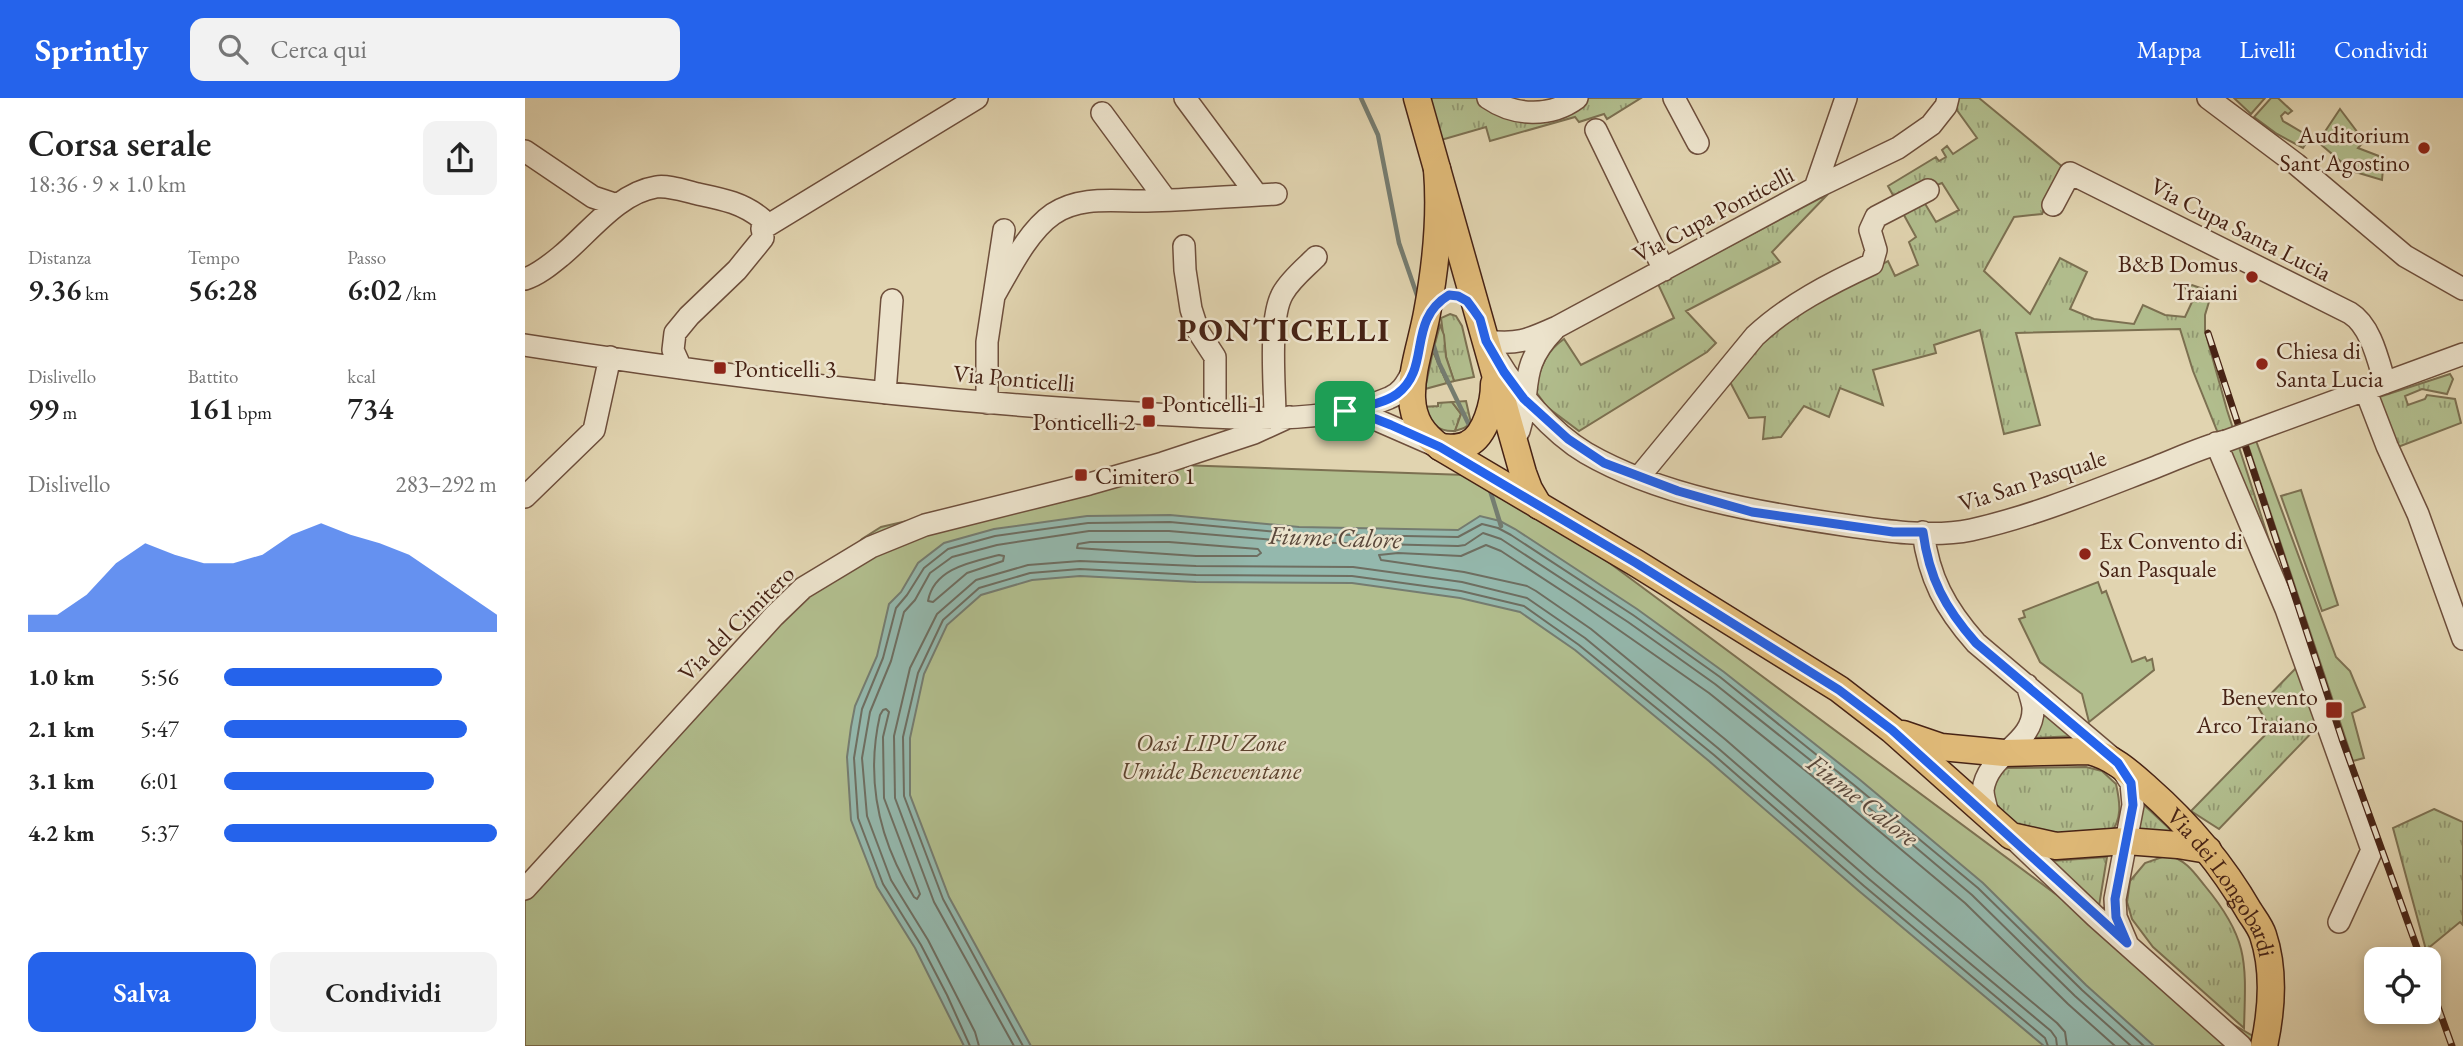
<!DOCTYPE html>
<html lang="it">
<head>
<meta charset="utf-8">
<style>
  :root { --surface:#fff; --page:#f2f2f2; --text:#222; --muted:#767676; --accent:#2563eb }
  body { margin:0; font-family:"EB Garamond",serif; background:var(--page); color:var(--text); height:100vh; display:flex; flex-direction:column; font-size:26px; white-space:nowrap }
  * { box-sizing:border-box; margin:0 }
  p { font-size:23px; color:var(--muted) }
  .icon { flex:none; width:38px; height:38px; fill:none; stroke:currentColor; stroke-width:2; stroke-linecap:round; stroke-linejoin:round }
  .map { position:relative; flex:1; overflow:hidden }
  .sheet { display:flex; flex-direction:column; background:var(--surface); width:525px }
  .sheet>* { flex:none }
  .controls { position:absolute; left:1839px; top:849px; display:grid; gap:14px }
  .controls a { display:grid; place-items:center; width:77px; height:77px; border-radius:14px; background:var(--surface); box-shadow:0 4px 10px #0003; font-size:35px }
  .pin { position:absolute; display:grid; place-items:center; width:60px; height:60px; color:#fff; margin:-30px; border-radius:14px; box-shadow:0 4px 10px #0006 }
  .round { display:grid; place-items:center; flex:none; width:74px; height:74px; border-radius:14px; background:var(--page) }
  .overview { display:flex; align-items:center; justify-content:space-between; height:119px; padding:0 28px }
  h1 { font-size:38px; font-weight:600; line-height:52px }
  .metrics { display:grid; grid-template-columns:repeat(3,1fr); gap:10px; height:119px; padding:7px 28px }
  .metrics div { display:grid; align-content:center }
  .metrics b { font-size:30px; font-weight:600 }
  .metrics small { font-size:19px; font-weight:400 }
  .metrics p { font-size:19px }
  .chart { height:196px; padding:14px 28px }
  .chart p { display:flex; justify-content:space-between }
  .chart svg { width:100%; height:126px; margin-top:7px; fill:var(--accent); opacity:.7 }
  .cta { display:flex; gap:14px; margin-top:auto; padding:14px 28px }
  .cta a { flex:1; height:80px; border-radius:14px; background:var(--accent); color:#fff; font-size:28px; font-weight:600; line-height:80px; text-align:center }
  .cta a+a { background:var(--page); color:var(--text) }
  ul { padding:0 28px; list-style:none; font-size:23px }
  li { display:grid; grid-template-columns:112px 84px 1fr; align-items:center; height:52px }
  li i { height:18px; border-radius:9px; background:var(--accent) }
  header { display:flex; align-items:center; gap:42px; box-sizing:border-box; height:98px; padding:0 35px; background:var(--accent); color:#fff }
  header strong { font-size:33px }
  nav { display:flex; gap:38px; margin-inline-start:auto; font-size:24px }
  .search { width:490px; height:63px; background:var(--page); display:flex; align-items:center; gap:18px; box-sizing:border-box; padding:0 24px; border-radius:14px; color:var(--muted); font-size:26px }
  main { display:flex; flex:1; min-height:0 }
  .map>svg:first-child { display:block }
  .grass { fill:url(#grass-tufts); stroke:#7c7051; stroke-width:2; fill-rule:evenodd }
  .wetland { fill:url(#wetland-marsh); stroke:#7c7051; stroke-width:2 }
  .green { fill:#b1bd8d; stroke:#7c7051; stroke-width:2 }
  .water { fill:#94b8ad; stroke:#757c70; stroke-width:2 }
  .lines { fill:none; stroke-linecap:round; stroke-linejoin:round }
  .shore { stroke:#6e6e61; stroke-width:2 }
  .stream { stroke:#757c70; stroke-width:4.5 }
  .minor-casing { stroke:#6e4f3c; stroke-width:24 }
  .major-casing { stroke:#472315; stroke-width:29 }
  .minor { stroke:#ece3cc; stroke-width:21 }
  .major { stroke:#e0ba78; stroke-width:26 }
  .rail-casing { stroke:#472315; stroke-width:7 }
  .rail { stroke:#ece3cc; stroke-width:4.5; stroke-dasharray:13; stroke-linecap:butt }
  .minor-bridge-casing { stroke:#6e4f3c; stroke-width:24; stroke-linecap:butt }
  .minor-bridge { stroke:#ece3cc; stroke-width:21 }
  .route-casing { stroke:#fff; stroke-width:14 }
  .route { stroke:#2563eb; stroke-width:9 }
  .poi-dot { fill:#8f2418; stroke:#ece3cc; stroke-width:2.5 }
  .labels { text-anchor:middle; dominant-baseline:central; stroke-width:5; stroke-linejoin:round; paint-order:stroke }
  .poi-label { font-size:24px; fill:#472315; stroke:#ece3cc; text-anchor:start }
  .street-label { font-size:24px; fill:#472315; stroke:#ece3cc }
  .park-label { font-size:24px; font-style:italic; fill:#5c422d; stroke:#ece3cc }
  .water-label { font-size:26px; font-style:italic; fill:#5a483b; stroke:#ece3cc }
  .district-label { font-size:32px; font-weight:bold; letter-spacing:2px; fill:#472315; stroke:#ece3cc }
</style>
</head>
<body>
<header>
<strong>Sprintly</strong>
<div class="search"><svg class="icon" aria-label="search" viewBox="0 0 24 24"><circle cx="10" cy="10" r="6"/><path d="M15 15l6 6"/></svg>Cerca qui</div>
<nav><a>Mappa</a><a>Livelli</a><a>Condividi</a></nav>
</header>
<main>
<section class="sheet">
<div class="overview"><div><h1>Corsa serale</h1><p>18:36 · 9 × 1.0 km</p></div><a class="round"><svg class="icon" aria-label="share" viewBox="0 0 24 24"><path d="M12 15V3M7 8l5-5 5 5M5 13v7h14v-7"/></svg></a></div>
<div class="metrics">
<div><p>Distanza</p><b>9.36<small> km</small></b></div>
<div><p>Tempo</p><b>56:28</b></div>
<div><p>Passo</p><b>6:02<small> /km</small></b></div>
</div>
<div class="metrics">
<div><p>Dislivello</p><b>99<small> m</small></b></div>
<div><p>Battito</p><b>161<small> bpm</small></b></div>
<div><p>kcal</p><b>734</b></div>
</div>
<div class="chart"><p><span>Dislivello</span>283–292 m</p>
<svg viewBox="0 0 160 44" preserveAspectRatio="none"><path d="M0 44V38L10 38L20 31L30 20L40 13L50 17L60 20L70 20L80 17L90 10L100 6L110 10L120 13L130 17L140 24L150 31L160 38V44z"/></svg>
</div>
<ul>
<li><b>1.0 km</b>5:56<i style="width:80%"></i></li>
<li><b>2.1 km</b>5:47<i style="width:89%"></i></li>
<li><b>3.1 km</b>6:01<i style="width:77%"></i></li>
<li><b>4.2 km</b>5:37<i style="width:100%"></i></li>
</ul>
<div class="cta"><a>Salva</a><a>Condividi</a></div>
</section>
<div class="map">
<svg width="1938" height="948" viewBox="0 0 1938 948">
  <defs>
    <pattern id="grass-tufts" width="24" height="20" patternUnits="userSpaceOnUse" patternTransform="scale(1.75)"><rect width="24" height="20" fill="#b1bd8d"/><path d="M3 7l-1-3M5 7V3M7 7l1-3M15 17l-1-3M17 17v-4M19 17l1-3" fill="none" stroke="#929972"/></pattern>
    <pattern id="wetland-marsh" width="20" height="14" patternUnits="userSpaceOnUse" patternTransform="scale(1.75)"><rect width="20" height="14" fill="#b1bd8d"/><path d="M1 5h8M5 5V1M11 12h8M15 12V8" fill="none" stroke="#929972"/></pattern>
  </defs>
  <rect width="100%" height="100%" fill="#e1d4b0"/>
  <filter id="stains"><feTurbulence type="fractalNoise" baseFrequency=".00286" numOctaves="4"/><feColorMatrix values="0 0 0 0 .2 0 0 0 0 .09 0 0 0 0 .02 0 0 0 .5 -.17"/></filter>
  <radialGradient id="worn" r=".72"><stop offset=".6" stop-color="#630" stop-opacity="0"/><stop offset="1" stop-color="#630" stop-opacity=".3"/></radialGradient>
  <!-- grass -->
  <path class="grass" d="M905,0H954L970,11L1062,0H1116L1082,21L1079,16L1054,24L1050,19L965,43L961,29L916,42Z
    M1434,0H1454L1539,70L1517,116L1489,119L1459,173L1505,216L1535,160L1562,174L1545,211L1569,221L1609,226L1618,207L1640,217L1660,219L1667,204L1660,189L1667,187L1687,194L1680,217V233L1702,312L1763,501L1715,390L1668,273L1655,231L1491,235L1515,327L1479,336L1455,232L1409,247L1411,255L1348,272L1358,307L1315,290L1304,319L1279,308L1256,339L1238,341L1240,319L1224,320L1203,280L1232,243L1278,207L1363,163L1370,178L1393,167L1384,144L1391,139L1363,88L1411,59L1414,63L1421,59L1417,52L1422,48L1428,56L1452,40L1429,8ZM1417,85L1434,112L1411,124L1393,94Z
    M1303,96L1247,154L1255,164L1161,213L1191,245L1182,254L1054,333L1022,309L1009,291C1016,270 1020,254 1039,241L1056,267L1149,220L1133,186Z
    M925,216L931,218L937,228L949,279L929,283L921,259L916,220Z
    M908,253L922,285L900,291Z
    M1925,276L1928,281L1922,296L1897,291L1880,298L1883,307L1900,301L1902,297L1930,301L1936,325L1873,349L1851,300Z
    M927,304L936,316L930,333C911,334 906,324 898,309L913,308V305Z
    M1772,569L1796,625L1694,731L1666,713L1746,631L1733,609Z
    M1516,608L1551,638L1505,640Z
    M1561,669L1577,673L1591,686C1595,704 1598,722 1584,737L1508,738L1491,728L1464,704L1473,673L1483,670Z
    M1618,706L1648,734H1613Z
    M1909,711L1938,724V827L1935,824L1901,852L1868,730Z
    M1643,757C1662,763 1668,773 1680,788C1724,841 1721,864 1719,930L1628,849L1607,821L1602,804L1605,783L1620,765Z
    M1582,759L1574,808L1526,763Z"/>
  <!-- wetland -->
  <path class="wetland" d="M915,227L919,237L921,259L929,283L922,285L908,253Z
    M941,303L946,325L939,330L930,333L936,316L927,304Z"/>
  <!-- green -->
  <path class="green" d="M1709,0H1740L1726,16Z
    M1746,0H1753L1767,13L1763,16L1760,14L1756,18L1758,23L1785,39L1778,50L1752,36L1729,19Z
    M1815,11L1839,43L1833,50L1859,60L1857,82L1827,73L1793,44Z
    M1730,340L1811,559L1825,573L1840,609L1827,615L1839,660L1828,663L1722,344Z
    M655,367L941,377L1063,449L1699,921L1745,948H0V792L208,573L337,441L356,429L547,385Z
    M1776,392L1813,507L1797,513L1756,398Z
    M1573,484L1577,495L1581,493L1607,564L1620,559L1622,563L1627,561L1629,572L1564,624L1557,596L1515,564L1494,521L1500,519L1498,513Z"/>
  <!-- water -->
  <path class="water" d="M645,417L774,429L933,432L955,418L975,423L990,431L1112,511L1199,574L1334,681L1458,785L1561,887L1629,948H1519L1334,793L1184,663L1050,552L995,514L935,500L827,485L671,484L555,478L507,482L456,497L422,527L399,576L385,640V697L424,799L506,948H439L390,850L352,789L326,722L322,659L326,629L330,608L352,558L364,506L376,494L393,465L419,445L469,431L562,418Z"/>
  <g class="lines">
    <!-- shore -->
    <path class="shore" d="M565,444H644L733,451L736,455L732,458H671L552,450L553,446Z
      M474,457L479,458L478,463L442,475L408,504L403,503C409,470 447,464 474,457Z
      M361,611L364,614L358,639L359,700L395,796L392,801L389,799C354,743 340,683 355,617L358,612Z
      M445,948L422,897L396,847L358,786L333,720L329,660L337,611L358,560L371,510L382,497L399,470L423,451L470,438L563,425L645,424L774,436L933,439L957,426L973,430L986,437L1108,517L1195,579L1329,687L1453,790L1557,892L1619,948
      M454,948L450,934L403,842L366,782L342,718L337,660L345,614L366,563L379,514L390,502L405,475L427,459L472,447L564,433H644L773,444L933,448L940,447L958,435L976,441L1103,524L1190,586L1324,693L1447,797L1550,898L1606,948
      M489,948L409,804L370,700L369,638L385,570L412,516L451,482L503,467L555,463L671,468L828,469L937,484L1002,500L1060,540L1194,651L1344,781L1526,933L1531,940L1532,948
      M498,948L418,801L379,698L378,639L393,575L418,522L454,490L505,475L555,471L671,477L827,478L936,493L999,508L1054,547L1189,657L1339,788L1520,940L1523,948
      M1542,948L1540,934L1532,925L1351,773L1201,642L1066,531L1011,493L1002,488L939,474L856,462L854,457L873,455L936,458L961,447L976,453L1051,502L1184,595L1317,702L1440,805L1543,906L1590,948"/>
    <!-- stream -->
    <path class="stream" d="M836,0L853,37L874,145L893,200
      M907,242L914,265L945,329
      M964,389L976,428"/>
    <!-- minor casing -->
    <g class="minor-casing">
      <path id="minor" d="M660,0L732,97
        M963,0C989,18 1025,20 1052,0
        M1149,0L1173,45
        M1683,0L1771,66L1880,158L1938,191
        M577,15L641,102
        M1071,32L1139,172
        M0,53L68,99L92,107
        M1290,90L1321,0
        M1528,107L1545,75L1825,215C1846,228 1853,262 1860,285
        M237,131L452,0
        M659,148L660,172L666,211L673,233L690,259V319
        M0,181C13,177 25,167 36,158C64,135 93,95 131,89C143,87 160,93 173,96C197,101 218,105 237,121L238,140L212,172L164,218L150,235L148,252L156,270
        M469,198C484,172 503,133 528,116C557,97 591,104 622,103C665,102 708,98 751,96
        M961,243C993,247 1003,242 1032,229L1290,90L1373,50L1406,27L1421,8L1423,0
        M0,247C203,279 407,304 612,315C686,319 795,330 864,300C877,295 882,284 888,273
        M971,259C991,293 1027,335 1061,355C1135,398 1236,415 1319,427C1359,433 1407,440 1446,432C1509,418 1571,392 1631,369C1654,360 1677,349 1701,343
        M1840,291L1862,348L1893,416L1938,541
        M360,295L367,202
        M462,305V244L479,132
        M822,314L838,316L909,347
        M750,319C750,289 743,220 758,195C766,181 780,170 791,159
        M1731,332L1938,256
        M994,333C1007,291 992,270 1029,232
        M1691,345L1761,511L1847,752L1814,824
        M1114,379L1230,238C1263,207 1306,185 1347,166L1351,152L1345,132L1351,119L1403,92
        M0,399L69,332L85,259
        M1398,434C1404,480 1420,510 1451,545L1593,665L1606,685L1608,707L1590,801L1591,819L1602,845
        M1464,719C1462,711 1458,700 1458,692C1463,654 1510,647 1508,609C1507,602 1504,594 1502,587
        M1486,738L1571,819L1716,948
        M0,791L249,518L278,490L346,449L400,427L564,386L638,365L729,335L764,319"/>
    </g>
    <!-- major casing -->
    <g class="major-casing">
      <g id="major">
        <path d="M892,0L998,375L1004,391L1014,408"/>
        <path d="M912,71C916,120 911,167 902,215C897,243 886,272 887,300C888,323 898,336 915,349L1111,465L1314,591L1367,632L1486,738L1531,748L1601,743L1653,747L1683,752"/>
        <path d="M915,349C924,350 934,351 943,346C961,337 969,304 969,286"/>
        <path id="s1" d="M1378,636L1416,649L1479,655L1564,653C1588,659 1604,674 1622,690C1663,726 1697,766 1724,813C1729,821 1735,828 1738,837C1750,873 1747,911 1739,948"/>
      </g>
    </g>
    <!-- minor -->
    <use href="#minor" class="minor"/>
    <!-- major -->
    <use href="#major" class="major"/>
    <!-- rail casing -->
    <g class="rail-casing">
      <path id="rail" d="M1683,235L1817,641L1896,861
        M1904,884L1927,948"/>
    </g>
    <!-- rail -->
    <use href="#rail" class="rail"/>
    <!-- minor-bridge casing -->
    <g class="minor-bridge-casing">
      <path id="minor-bridge" d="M1701,343L1731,332"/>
    </g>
    <!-- minor-bridge -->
    <use href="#minor-bridge" class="minor-bridge"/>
  </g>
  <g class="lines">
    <!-- route casing -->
    <g class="route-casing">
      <path id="route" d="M924,197L933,198L942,203L948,211L955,221L961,243L979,274L999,301L1043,341L1079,365L1153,393L1227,414L1368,434H1398C1404,480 1420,510 1451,545L1593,665L1606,685L1608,707L1590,801L1591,819L1602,845L1367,632L1314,592L1111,465L915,349L866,327L838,316L820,313C836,309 858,306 872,296C907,270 881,223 924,197Z"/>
    </g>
    <!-- route -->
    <use href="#route" class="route"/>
  </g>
  <!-- markers -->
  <g class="poi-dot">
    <circle cx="1899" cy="50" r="7"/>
    <circle cx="1727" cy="179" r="7"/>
    <circle cx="1737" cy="266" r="7"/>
    <rect x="188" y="263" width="14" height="14" rx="3.5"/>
    <rect x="616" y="298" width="14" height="14" rx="3.5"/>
    <rect x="617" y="316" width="14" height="14" rx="3.5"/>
    <rect x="549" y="370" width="14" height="14" rx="3.5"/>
    <circle cx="1560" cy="456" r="7"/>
    <rect x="1800" y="603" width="18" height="18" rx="3.5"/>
  </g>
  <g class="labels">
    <!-- poi labels -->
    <g class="poi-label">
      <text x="1885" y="36" text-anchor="end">Auditorium<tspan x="1885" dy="28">Sant'Agostino</tspan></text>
      <text x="1713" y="165" text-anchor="end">B&amp;B Domus<tspan x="1713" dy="28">Traiani</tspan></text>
      <text x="1751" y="252">Chiesa di<tspan x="1751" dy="28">Santa Lucia</tspan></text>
      <text x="209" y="270">Ponticelli 3</text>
      <text x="637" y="305">Ponticelli 1</text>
      <text x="610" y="323" text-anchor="end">Ponticelli 2</text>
      <text x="570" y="377">Cimitero 1</text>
      <text x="1574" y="442">Ex Convento di<tspan x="1574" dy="28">San Pasquale</tspan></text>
      <text x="1793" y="598" text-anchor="end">Benevento<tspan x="1793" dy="28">Arco Traiano</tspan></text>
    </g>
    <!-- street labels -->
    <g class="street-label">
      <text transform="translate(1188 116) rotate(-28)">Via Cupa Ponticelli</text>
      <text transform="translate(1716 131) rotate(27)">Via Cupa Santa Lucia</text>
      <text transform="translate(489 280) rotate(5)">Via Ponticelli</text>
      <text transform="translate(1507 382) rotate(-18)">Via San Pasquale</text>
      <text transform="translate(211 525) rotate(-45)">Via del Cimitero</text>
      <text stroke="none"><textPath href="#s1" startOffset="380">Via dei Longobardi</textPath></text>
    </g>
    <!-- park labels -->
    <g class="park-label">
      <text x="686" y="644">Oasi LIPU Zone<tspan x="686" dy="28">Umide Beneventane</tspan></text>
    </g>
    <!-- water labels -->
    <g class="water-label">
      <text transform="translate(810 439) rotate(2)">Fiume Calore</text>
      <text transform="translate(1338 702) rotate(38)">Fiume Calore</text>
    </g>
    <!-- district labels -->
    <g class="district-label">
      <text x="759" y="232">PONTICELLI</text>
    </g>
  </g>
  <rect width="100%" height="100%" filter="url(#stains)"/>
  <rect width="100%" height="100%" fill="url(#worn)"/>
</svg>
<div class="controls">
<a><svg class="icon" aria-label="locate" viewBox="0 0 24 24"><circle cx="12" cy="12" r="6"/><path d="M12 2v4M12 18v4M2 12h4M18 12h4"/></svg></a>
</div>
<div class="pin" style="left:820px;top:313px;background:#1e9e55"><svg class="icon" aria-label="arrive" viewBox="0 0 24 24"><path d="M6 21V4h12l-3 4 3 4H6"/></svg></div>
</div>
</main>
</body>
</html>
